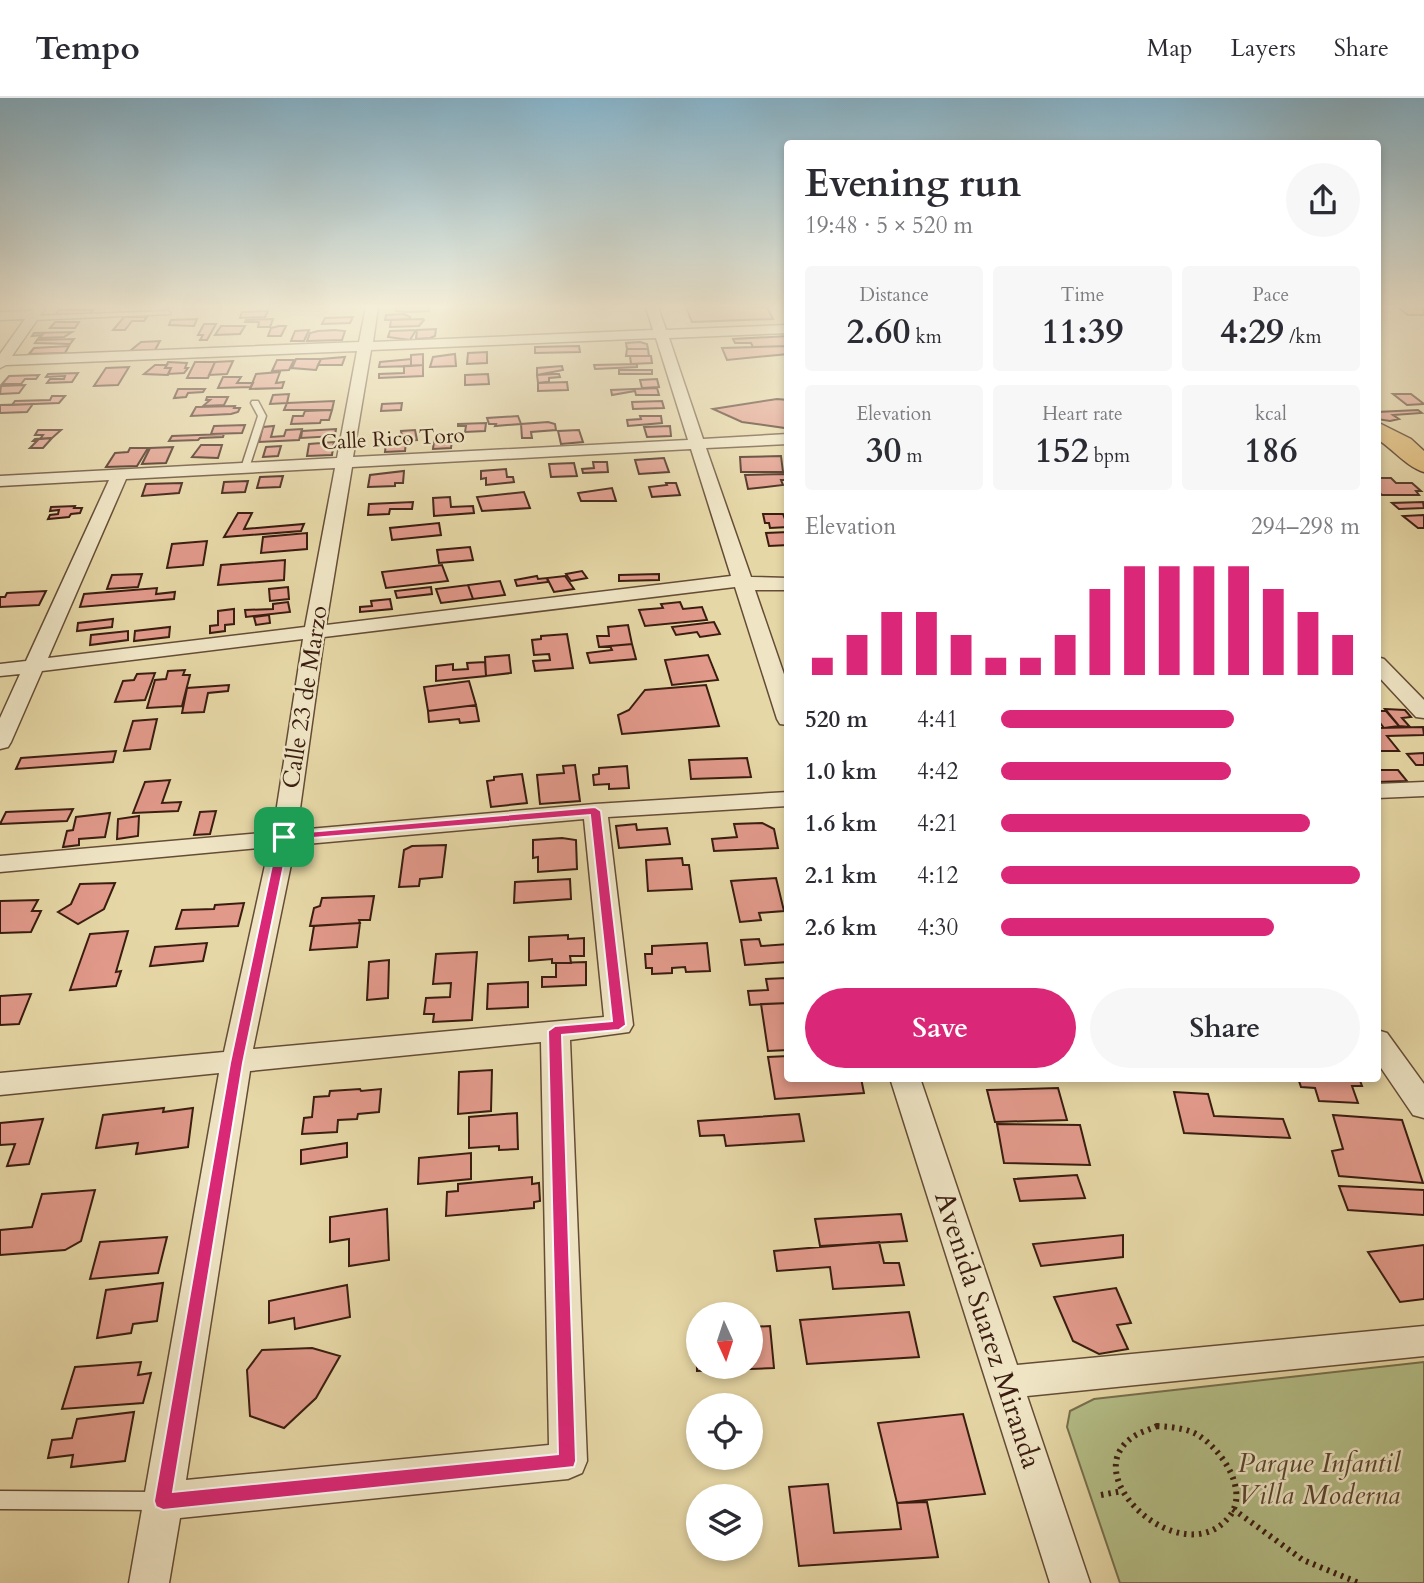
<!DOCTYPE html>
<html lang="en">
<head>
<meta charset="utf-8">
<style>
  :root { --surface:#fff; --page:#f7f7f7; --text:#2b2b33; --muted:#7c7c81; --line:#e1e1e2; --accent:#db2777 }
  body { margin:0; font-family:Cardo,serif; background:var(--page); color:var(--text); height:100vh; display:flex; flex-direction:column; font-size:26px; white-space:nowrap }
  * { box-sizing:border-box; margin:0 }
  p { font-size:23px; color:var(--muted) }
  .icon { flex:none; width:38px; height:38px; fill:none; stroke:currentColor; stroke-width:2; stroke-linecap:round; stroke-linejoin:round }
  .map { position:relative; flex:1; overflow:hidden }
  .side { position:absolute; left:784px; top:42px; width:597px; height:942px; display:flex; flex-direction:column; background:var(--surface); border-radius:7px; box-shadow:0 4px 10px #0003 }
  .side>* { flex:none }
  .needle { width:46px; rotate:177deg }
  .buttons { position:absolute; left:686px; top:1204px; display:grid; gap:14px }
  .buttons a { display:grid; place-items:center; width:77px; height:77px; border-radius:50%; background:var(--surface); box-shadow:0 4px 10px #0003; font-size:35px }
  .pin { position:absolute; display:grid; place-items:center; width:60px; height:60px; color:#fff; margin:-30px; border-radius:14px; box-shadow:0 4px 10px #0006 }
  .round { display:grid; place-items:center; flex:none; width:74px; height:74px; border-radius:37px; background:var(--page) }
  .overview { display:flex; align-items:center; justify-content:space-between; height:119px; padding:0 21px }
  h1 { font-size:38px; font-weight:700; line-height:52px }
  .stats { display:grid; grid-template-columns:repeat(3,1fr); gap:10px; height:119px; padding:7px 21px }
  .stats div { display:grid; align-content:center; border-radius:7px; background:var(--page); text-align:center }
  .stats b { font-size:35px; font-weight:700 }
  .stats small { font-size:19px; font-weight:400 }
  .stats p { font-size:19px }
  .chart { height:196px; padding:14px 21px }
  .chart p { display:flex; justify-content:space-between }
  .chart svg { width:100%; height:126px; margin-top:7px; stroke:var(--accent); stroke-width:6 }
  .button { display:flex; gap:14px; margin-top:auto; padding:14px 21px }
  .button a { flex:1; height:80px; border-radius:42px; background:var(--accent); color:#fff; font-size:28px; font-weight:700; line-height:80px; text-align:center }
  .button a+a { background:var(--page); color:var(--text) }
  ul { padding:0 21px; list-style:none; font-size:23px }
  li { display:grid; grid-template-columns:112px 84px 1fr; align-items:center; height:52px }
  li i { height:18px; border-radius:9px; background:var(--accent) }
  header { display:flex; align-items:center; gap:42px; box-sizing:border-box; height:98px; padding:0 35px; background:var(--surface); border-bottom:2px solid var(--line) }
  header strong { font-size:33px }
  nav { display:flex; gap:38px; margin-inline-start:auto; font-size:24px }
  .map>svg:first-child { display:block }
  .green { fill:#b4be87; stroke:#776e4c; stroke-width:2 }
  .building { fill:#e1998a; stroke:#3a1d10; stroke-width:2 }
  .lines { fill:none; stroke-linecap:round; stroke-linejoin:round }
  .lane-casing { stroke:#654c36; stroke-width:3 }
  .street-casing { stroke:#654c36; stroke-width:3 }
  .primary-casing { stroke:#3a1d10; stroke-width:3 }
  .path { stroke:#3a1d10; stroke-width:6; stroke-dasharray:2.5 5; stroke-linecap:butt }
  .lane { fill:#efe5c5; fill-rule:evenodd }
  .street { fill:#efe5c5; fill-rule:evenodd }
  .primary { fill:#e3bc73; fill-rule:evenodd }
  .route { fill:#db2777; stroke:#fff; stroke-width:2; fill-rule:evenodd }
  .labels { text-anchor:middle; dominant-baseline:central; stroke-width:5; stroke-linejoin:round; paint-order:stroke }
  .far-street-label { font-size:21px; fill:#3a1d10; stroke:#efe5c5 }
  .street-label { font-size:24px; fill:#3a1d10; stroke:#efe5c5 }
  .near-street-label { font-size:28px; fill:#3a1d10; stroke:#efe5c5 }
  .near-park-label { font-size:28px; font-style:italic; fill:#58452e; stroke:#efe5c5 }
</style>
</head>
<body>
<header>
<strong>Tempo</strong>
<nav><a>Map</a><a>Layers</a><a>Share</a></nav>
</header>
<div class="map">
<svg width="1424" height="1485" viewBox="0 0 1424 1485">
  <rect width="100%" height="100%" fill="#e6d7a6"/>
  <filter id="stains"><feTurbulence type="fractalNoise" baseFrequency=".00286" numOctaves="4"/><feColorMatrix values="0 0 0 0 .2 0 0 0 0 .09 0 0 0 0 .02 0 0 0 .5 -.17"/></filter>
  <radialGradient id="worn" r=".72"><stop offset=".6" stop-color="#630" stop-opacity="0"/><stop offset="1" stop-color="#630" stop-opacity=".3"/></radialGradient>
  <!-- green -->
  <path class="green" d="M1424,1264V1485H1120L1067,1329L1070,1313L1094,1301Z"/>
  <!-- building -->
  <path class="building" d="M397,209H429V213L408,214L396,213Z
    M686,209H767L773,221L692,224Z
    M1397,209H1421L1424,212V217H1408Z
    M59,212H93L89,217L55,218Z
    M268,213L265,219L240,220L242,214Z
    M404,216L410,219V221L385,222L386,217Z
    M124,219H147L144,223H132L125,232H113Z
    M353,219L350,225L322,226L325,220Z
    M197,221L194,228L169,227L171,222Z
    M273,221L270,229H258L259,224H245L246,222Z
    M391,222L423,221L424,222L419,228L390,229Z
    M55,224H79L75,230H50Z
    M204,226H216L207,242H200L203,237H198Z
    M221,228H245L240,236L215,237Z
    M279,228H286L281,238H268L271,230Z
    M436,231L435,238L430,240L416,241L417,232Z
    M309,232L304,243H291L295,233Z
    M416,232L410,242L388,239L390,233Z
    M318,233L335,232L345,233L342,242L307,243L310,235Z
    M72,234L64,239L39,240L42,237L32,238L34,235Z
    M788,238V248L753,249L751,245H735L733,241Z
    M74,241L70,246L35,245L37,242Z
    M160,243L155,252L130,253L141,244Z
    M640,244L647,246L648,251H627L626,245Z
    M69,248L65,255L29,256L34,250Z
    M579,248L580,254L535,255V249Z
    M788,248V256L727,262L722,250Z
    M627,251H648L649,258H626Z
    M487,254V265L467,266L468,255Z
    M423,256V267L411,268V257Z
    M455,256L456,268L430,269L433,259Z
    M630,258H651L652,265L631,266Z
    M345,259L342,267H318L321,261Z
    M296,261H321L316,272L292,270Z
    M411,261V268L379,269L380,264Z
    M277,262H294L289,272L272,273Z
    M233,263L227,276L209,277L215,264Z
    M168,264L187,265L185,270H188L184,275L168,276L171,270H165Z
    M195,264H215L208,280H187Z
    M637,266V269L595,271L594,267Z
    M155,267H167L165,270H171L168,277L144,276Z
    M423,267V278L379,280V276L404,275V268Z
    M562,268L563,272L537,277V270Z
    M129,269L118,287L94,288L106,270Z
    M619,272H652V276H619Z
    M280,274L276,285L284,284L282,290L250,291L256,276Z
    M78,275L72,284L47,285L50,281H64L65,278L46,279L48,276Z
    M488,276L489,286L465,287V277Z
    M553,276H559L560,279L549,280V284L538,285L537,277Z
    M39,277L36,281H25L21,286H2L9,278Z
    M223,279H241L237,285H253L251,289L218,290Z
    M657,281L659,289L642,290L640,282Z
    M567,284L568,292L538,293V285Z
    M25,287L19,295L0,296L1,288Z
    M657,290L659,297H636L635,293L612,297L611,292Z
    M178,291H205L203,294L188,295L186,299L174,300Z
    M289,296L287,305L270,306L273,297Z
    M1393,296H1411L1424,306L1407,307Z
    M52,298H65L59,305L12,307L15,303L50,302Z
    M207,299H228L224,307L203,308L210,302H206Z
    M777,301L788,302L785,330L742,324L713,311Z
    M334,303L332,312H284L287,305Z
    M662,303L664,310L633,311L632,304Z
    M402,305L401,312L381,313L382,306Z
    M33,306L27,314L0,315V307Z
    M235,308L234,310H240L238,314L231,316L191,318L196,309Z
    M332,312L329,322H321L320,325L291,326L293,318H303L305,313Z
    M1418,312L1422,315L1393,317L1399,321L1390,323L1377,321V314Z
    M518,318L521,326L495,328L496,326H489L487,320Z
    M640,318H661L662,325L628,328L627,322L641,321Z
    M548,324L555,326L556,332L531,334L532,340H522L521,326Z
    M486,325L485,333L465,334L466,328H458V326Z
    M245,327L242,335L211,336L214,328Z
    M274,328L271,339L284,338L286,332L302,331L299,342L259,344L263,329Z
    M670,328L671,338L647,339L644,329Z
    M336,331L335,338L301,340L302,333Z
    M38,332H61L52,340L40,341L43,337H35Z
    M415,332L417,342L403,343L401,333Z
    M579,332L583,344L561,346L558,333Z
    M224,336L223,339L200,340L198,342L169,343L172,338Z
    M52,340L43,350H30L37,343H33L35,341Z
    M452,342L451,350L433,351L434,343Z
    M334,344L332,357L307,358L309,346Z
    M406,345L405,353L385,354L386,346Z
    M201,347H222L218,360L192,359Z
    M281,348L278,358L263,359L266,349Z
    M173,349L166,365L142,366L150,350Z
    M130,350H148L137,368L106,369L115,355L128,354Z
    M781,358L783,374H741L740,359Z
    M664,360L669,374L639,376L635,362Z
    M593,364H607L608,374L583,375L582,371L594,370Z
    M574,365L577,378L551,379L549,366Z
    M506,371L507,379H513L514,384L486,387V380L481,381V373Z
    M404,373L403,385H395V388L368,389L370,377Z
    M787,376L788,382H781L783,387L748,391L745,377Z
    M283,378L280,389L257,390L260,379Z
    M1377,380H1391L1396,385H1412L1421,393H1416L1419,397H1382L1377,393Z
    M248,383L245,394L222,395L224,384Z
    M182,385L179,395L142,398L146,386Z
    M666,385H676L680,397L652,399L649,389L667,387Z
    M612,390L616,403H581L578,395Z
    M524,394L530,410L482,413L477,399Z
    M450,399L451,409L473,408L474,415L434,418L433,400Z
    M413,404L412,411H390L389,416L368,417L369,406Z
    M1423,404L1424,410L1399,411L1392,405Z
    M75,408L74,410H82L80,415L71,416L69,419L48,421L50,417L58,416L59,412L50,413L51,409Z
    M238,415H252L244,431L304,426L301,433L224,439Z
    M763,416H783L788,429L770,430L769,425H765Z
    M1424,417V430H1418L1403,418Z
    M439,425L441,437L392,442L390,430Z
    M788,434V447L769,448L766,435Z
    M307,435V451L261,455L263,439Z
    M207,443L203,467L167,470L172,446Z
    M470,449L473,462L439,465L437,452Z
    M285,462L284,482L218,487L221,467Z
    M442,467L448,483L386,490L382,474Z
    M582,473L587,480L571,483L566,476Z
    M142,476L138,489L107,491L112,477Z
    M659,476V482L619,483V477Z
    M537,478L538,481L547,480L548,484L517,488L515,482Z
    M565,478L574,491L554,494L547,480Z
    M500,483L505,497L473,501L468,487Z
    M468,487L473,501L441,505L436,491Z
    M288,489L289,501L270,503L269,491Z
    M431,489L432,496L397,500L395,493Z
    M157,490L156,496L175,494L174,501L80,509L84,496Z
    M46,493L39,507L0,509V499H5L7,495Z
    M390,501L392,511L360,514V509L372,508L371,503Z
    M288,504L290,514L246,519L245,512L273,511V506Z
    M680,504L683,511L702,509L707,522L645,528L639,512L663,510L661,506Z
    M234,511V526L225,527V533L210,535V528L218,527V513Z
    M269,517L270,525L256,527L254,519Z
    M113,521L112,529L77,533L78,525Z
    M714,524L720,536L700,539L697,534L676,537L672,529Z
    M628,527L632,546L599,549L597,538H609L608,529Z
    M170,529L169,539L134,543L135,533Z
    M128,533V542L90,547L91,537Z
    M567,536L573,570L535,573L533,563L550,562L549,556L534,557L532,542L541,541V538Z
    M632,546L636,561L590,565L587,555L612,552L610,548Z
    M509,557L511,575L486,578L485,559Z
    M708,557L718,582L672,587L665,562Z
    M485,564L486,578L436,583V568L453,566V572L468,571L467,565Z
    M185,572L183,577H190L182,608L147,610L155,582L166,581L168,573Z
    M155,575L145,602L115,604L123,583L134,582L137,576Z
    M469,583L476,607L428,613L424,589Z
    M229,587L228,593L208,595L204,614L182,615L187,590Z
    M706,587L719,628L622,636L618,617L629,612L645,592Z
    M476,607L479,623L460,625L459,621L429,624L428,613Z
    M1385,611L1405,612L1411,619L1402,620L1410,629L1399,628Z
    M1377,613H1386L1399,628L1384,630L1377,621Z
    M157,621L150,651L124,653L133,623Z
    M1423,629L1424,637L1387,638L1399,653H1380L1377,650V630Z
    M116,653L113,664L16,671L21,660Z
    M1424,655V667H1416L1407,656Z
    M747,660L751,679L691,681L689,662Z
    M575,667L580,703L540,706L537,677L564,675L563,668Z
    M627,668L629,690L609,691V686L594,687L593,677L599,676V670Z
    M1377,672H1398L1407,683L1377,684Z
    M522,676L527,705L491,709L487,683L494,682V679Z
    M170,682L162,705L181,704L178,713L133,715L145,684Z
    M73,711L67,723L0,726L6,714Z
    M216,713L210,736L194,737L200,714Z
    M110,715L105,739L79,741V747L63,749L67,733L73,732L76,719Z
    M139,718L138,738L117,741L118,721Z
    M762,725L774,731L778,750L714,753L712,741L737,739L734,726Z
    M636,726L637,732L667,730L670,746L619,750L616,728Z
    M562,740L576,742L577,771L538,774V759L533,760V742Z
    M446,747L442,779L420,781L419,788L399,789L404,752L412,748Z
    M682,760L683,767H689L692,791L648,793L646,762Z
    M776,780L784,813L759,815L761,822L740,824L731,783Z
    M570,781L571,801L514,805L515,784Z
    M115,785L104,811L78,826L58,814L71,806L80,786Z
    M374,798L370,822H359L360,825L310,828L314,810L320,808L322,800Z
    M38,802L32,813H41L31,834L0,835V803Z
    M244,805L238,828L176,831L182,812L214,811L215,807Z
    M360,825L357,849L310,852L314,828Z
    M128,833L116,874L121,873L116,888L70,892L90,836Z
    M568,837V841L584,840V858H570L571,865H552V861L529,863V839Z
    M759,841L761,848L788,846V864L745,867L741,842Z
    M207,845L203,863L150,868L155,849Z
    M707,845L710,873L686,874L685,869L672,870V875L652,876V870H646L645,856H652V848Z
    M477,854L472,922L433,924L434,916H424L426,900L450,899L451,885L433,886L436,856Z
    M389,862L388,900L367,902L369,864Z
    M586,864V887L542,889V879H556V865Z
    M786,880L788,905L750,907L748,893L768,892L766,881Z
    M528,884V909L487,911L488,886Z
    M31,896L19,926L0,927V898Z
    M788,905V952L768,953L761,906Z
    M788,958V980H861L864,995L775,1001L768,959Z
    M492,972L491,1013L458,1016L459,974Z
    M1298,980H1359L1362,988H1352L1358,1005L1319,1003L1315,990L1301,989Z
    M1058,990L1067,1022L995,1024L987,992Z
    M360,991L361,993L381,991L379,1014L358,1016L357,1021L338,1022L337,1034L302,1036L304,1020L312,1019L314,999L329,998L330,993Z
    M1174,994L1208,996L1214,1018L1283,1021L1290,1040L1184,1035Z
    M164,1010L163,1014L193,1010L188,1049L136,1056L138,1045L96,1050L103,1017Z
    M517,1015L518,1051L499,1052V1048L469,1050V1019Z
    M799,1016L804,1043L726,1048L724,1037L700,1038L698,1023Z
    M1333,1017L1402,1022L1423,1085L1339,1078L1332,1053L1343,1051Z
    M43,1021L29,1066L7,1068L15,1046L0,1047V1025Z
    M997,1026L1080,1027L1090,1067L1004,1065Z
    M347,1045V1059L301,1066V1052Z
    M471,1055V1081L418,1086L419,1060Z
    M1077,1077L1085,1100L1020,1103L1014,1081Z
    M532,1079V1086L539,1085L540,1103L534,1104V1110L446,1118L447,1094L458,1093V1086Z
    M1339,1088L1424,1092V1117L1348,1112Z
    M95,1092L81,1143L65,1152L0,1157V1132L32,1129L42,1096Z
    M387,1111L389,1162L349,1168V1141L330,1144V1119Z
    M901,1116L907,1143L820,1148L815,1121Z
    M1123,1137V1159L1041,1168L1033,1146Z
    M167,1139L158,1175L90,1181L100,1144Z
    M879,1144L884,1165H899L904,1187L833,1191L830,1169L777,1173L774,1153Z
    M1424,1147V1201L1400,1204L1368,1154Z
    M163,1185L157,1223L133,1226L131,1235L97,1240L106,1192Z
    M347,1187L350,1219L295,1231L294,1220L269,1225V1203Z
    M1116,1190L1131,1225L1117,1227L1128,1251L1099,1256L1073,1243L1054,1199Z
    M909,1214L919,1259L807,1266L800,1222Z
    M770,1228L774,1270L697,1273L696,1231H698V1269H751V1229Z
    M312,1250L340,1258L316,1300L284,1330L250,1318L247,1272L262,1252Z
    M141,1264L138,1277L151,1275L143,1305L62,1311L75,1269Z
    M134,1314L125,1363L71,1369L73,1357L48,1360L52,1342L72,1340L77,1321Z
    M963,1316L985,1396L897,1405L878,1325Z
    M828,1386L834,1435L901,1431L897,1405L927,1404L938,1459L799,1468L789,1389Z"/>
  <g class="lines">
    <!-- lane casing -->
    <g class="lane-casing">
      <path id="lane" d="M168,213L170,214V216L33,222L30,220L33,218Z
        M252,303H258L266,318L249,370L245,372L241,370L258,318L251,305Z
        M0,1393L157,1394L164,1397L167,1403L164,1409L157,1412L0,1411Z"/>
    </g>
    <!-- street casing -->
    <g class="street-casing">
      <path id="street" d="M33,209H46L12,258L359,244L366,209H378L373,244L653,232L646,209H658L666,232L788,227V235L669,240L703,341L788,336V346L706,350L751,479L788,480V492H755L788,588V627L780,626L777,621L735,489L324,539L297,732L595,706L788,694V708L608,719L633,927L629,934L570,942L587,1363L582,1375L568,1381L180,1420L169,1485H129L219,975L0,997V975L224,954L269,749L0,774V758L273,734L303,541L42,573L11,644L8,649L0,651V620L20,576L0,578V566L26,563L109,382L0,388V378L337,360L357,253L6,267L0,270V256L25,221L0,222V214L31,213ZM656,240L688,342L353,359L371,252ZM691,351L731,478L326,527L352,369ZM335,370L305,529L48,560L126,381ZM584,721L604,919L253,951L295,747ZM541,944L549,1347L186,1382L250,973Z
        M1377,559L1384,561L1424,602V620L1416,619L1377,577Z
        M1424,684V698L1377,700V686Z
        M1377,932L1387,935L1424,986V1020L1413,1017L1377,964Z
        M890,980H920L1017,1267L1424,1228V1258L1027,1298L1090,1485H1050Z"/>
    </g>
    <!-- primary casing -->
    <g class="primary-casing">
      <path id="primary" d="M1377,324L1411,341L1424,353V374C1407,369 1393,351 1377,341Z"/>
    </g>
    <!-- path -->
    <path class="path" d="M1157,1328C1171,1329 1186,1330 1198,1337C1222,1352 1250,1393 1229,1419C1182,1476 1074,1378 1133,1339C1140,1334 1149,1332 1157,1328Z
      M1101,1397L1122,1393
      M1233,1411L1303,1462L1359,1485"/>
    <!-- lane -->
    <use href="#lane" class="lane"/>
    <!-- street -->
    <use href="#street" class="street"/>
    <!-- primary -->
    <use href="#primary" class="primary"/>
  </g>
  <!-- sky -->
  <linearGradient id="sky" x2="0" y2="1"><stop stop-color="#87b6ce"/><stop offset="0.5" stop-color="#f4edd7"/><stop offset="1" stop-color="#f4edd7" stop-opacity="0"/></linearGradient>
  <rect width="1424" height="417" fill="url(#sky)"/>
  <!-- route -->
  <path class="route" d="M595,709L601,713L626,927L619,932L562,937L576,1363L574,1369L163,1412L156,1409L154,1403L230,965L278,739L284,736ZM590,717L612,923L555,928L548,933L558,1356L173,1394L243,965L289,742Z"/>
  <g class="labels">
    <!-- far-street labels -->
    <g class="far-street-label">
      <text transform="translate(393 341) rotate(-3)">Calle Rico Toro</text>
    </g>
    <!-- street labels -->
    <g class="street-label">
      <text transform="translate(305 599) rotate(-81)">Calle 23 de Marzo</text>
    </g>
    <!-- near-street labels -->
    <g class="near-street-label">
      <text transform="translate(988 1232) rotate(72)">Avenida Suarez Miranda</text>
    </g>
    <!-- near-park labels -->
    <g class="near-park-label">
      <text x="1319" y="1365">Parque Infantil<tspan x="1319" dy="32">Villa Moderna</tspan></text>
    </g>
  </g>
  <rect width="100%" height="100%" filter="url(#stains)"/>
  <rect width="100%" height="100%" fill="url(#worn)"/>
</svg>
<div class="buttons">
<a><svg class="needle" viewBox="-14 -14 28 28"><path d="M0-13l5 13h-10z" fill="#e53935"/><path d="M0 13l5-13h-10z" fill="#7c7c81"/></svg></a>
<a><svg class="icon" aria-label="locate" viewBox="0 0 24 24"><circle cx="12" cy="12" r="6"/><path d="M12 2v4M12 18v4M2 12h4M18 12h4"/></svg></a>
<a><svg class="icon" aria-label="layers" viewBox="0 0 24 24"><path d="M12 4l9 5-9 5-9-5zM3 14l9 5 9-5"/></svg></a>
</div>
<div class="pin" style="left:284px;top:739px;background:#1e9e55"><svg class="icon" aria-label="arrive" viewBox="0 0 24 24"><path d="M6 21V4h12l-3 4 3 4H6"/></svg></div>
<section class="side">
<div class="overview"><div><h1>Evening run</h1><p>19:48 · 5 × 520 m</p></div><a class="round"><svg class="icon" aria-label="share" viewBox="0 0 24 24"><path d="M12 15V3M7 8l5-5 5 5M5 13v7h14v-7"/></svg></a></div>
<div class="stats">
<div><p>Distance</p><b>2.60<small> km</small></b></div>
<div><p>Time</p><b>11:39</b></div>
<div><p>Pace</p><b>4:29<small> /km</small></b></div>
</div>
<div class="stats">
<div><p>Elevation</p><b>30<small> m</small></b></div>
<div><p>Heart rate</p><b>152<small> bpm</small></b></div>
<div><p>kcal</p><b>186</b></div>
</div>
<div class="chart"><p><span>Elevation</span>294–298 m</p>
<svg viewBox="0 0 160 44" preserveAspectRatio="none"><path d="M5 44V38M15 44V30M25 44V22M35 44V22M45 44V30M55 44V38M65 44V38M75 44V30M85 44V14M95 44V6M105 44V6M115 44V6M125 44V6M135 44V14M145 44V22M155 44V30"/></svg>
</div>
<ul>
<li><b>520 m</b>4:41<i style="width:65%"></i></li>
<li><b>1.0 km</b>4:42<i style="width:64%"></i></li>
<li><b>1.6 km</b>4:21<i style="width:86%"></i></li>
<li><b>2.1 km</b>4:12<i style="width:100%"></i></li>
<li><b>2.6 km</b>4:30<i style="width:76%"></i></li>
</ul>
<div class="button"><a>Save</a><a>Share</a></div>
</section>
</div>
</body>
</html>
